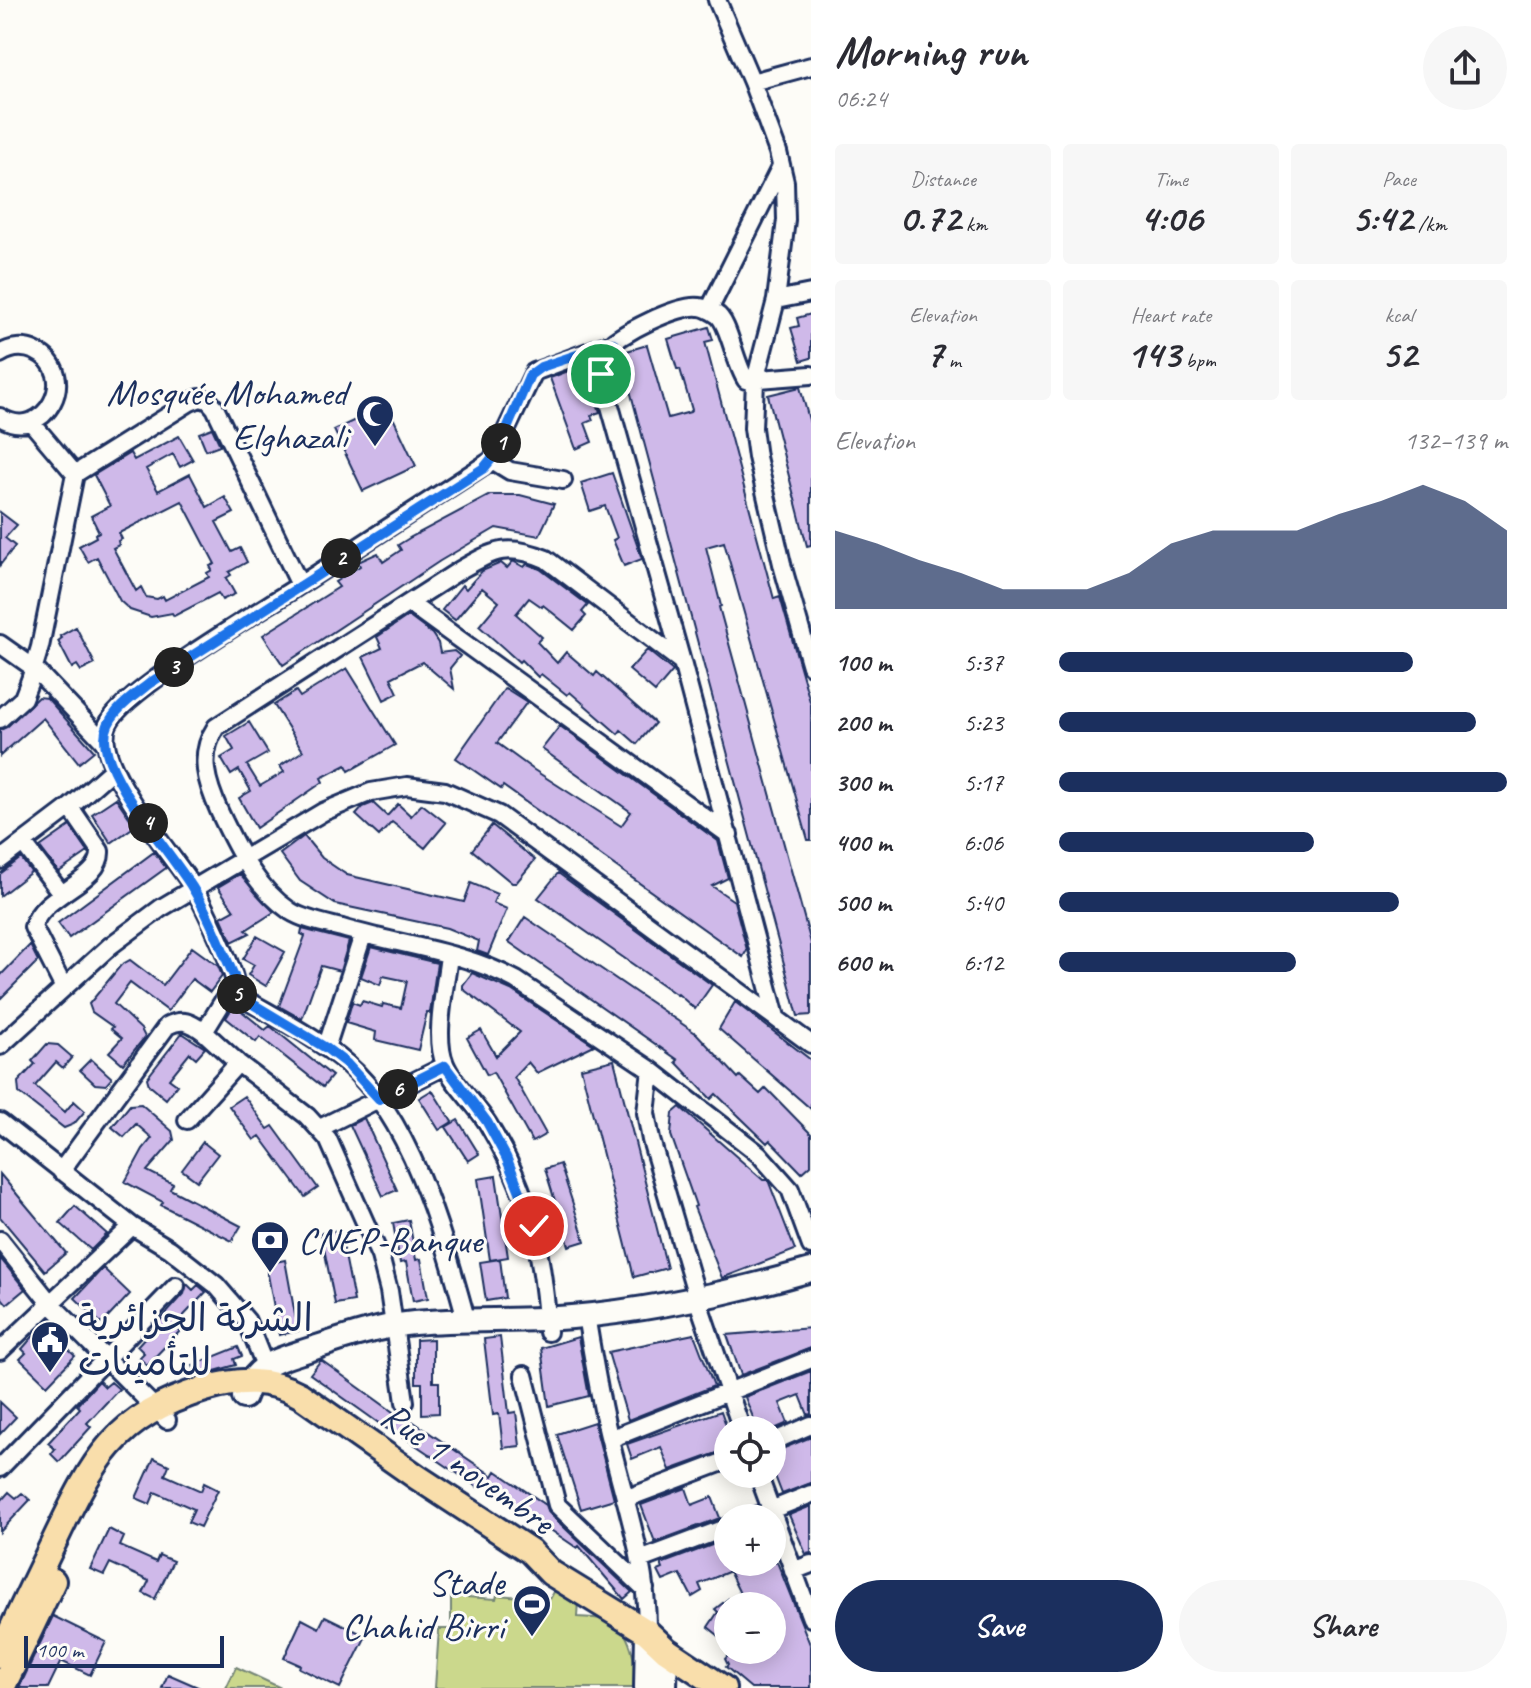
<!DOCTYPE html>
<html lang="en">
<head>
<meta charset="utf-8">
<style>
  :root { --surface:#fff; --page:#f7f7f7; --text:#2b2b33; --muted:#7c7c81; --accent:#1b2f5e }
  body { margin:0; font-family:Caveat,"Playpen Sans Arabic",sans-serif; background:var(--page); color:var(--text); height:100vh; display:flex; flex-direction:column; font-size:30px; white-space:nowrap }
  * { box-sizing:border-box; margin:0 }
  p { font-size:26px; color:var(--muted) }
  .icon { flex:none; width:44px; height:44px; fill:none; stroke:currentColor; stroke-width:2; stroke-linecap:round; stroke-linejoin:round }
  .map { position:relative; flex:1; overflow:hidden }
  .details { display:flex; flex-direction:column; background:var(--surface); width:720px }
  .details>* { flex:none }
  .buttons { position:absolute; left:714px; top:1416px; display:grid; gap:16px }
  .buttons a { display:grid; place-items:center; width:72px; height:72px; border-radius:50%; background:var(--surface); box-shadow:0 4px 20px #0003; font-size:40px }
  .scale { position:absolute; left:24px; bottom:20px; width:200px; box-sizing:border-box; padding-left:8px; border:4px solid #1b2f5e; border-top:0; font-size:22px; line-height:28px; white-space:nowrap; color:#1b2f5e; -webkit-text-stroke:6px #fdfcf7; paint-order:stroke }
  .pin { position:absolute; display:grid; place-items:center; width:68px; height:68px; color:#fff; margin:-34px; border:4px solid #fff; border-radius:50%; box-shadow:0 2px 8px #0007 }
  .km { position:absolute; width:40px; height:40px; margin:-20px; border-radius:50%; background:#222; color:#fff; font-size:22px; line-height:40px; text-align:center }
  .round { display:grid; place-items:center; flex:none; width:84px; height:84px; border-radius:42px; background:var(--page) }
  .overview { display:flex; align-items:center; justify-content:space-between; height:136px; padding:0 24px }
  h1 { font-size:44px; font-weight:600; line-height:60px }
  .metrics { display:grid; grid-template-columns:repeat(3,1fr); gap:12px; height:136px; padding:8px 24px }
  .metrics div { display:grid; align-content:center; border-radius:8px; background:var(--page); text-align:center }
  .metrics b { font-size:40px; font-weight:600 }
  .metrics small { font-size:22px; font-weight:400 }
  .metrics p { font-size:22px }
  .chart { height:224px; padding:16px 24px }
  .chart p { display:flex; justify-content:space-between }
  .chart svg { width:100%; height:144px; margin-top:8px; fill:var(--accent); opacity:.7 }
  .action { display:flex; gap:16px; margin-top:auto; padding:16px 24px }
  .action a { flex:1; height:92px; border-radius:48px; background:var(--accent); color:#fff; font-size:32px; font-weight:600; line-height:92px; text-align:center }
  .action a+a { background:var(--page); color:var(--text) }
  ul { padding:0 24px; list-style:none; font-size:26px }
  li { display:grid; grid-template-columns:128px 96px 1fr; align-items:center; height:60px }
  li i { height:20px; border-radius:10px; background:var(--accent) }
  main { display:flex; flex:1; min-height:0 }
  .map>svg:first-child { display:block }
  .green { fill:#cbd88c; stroke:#738475; stroke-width:2 }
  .building { fill:#cfb9e9; stroke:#1b2f5e; stroke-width:2; fill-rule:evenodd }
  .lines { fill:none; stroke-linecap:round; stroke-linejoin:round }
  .minor-casing { stroke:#1b2f5e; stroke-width:22 }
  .secondary-casing { stroke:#1b2f5e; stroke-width:28 }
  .primary-casing { stroke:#1b2f5e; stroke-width:30 }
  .minor { stroke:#fdfcf7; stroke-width:16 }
  .secondary { stroke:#fdfcf7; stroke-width:22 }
  .primary { stroke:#f9deab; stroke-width:24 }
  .route-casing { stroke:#fff; stroke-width:16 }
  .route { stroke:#1a73e8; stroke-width:10 }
  .labels { text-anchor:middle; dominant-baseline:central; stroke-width:6; stroke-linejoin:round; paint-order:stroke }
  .poi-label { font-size:38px; fill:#1b2f5e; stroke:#fdfcf7; text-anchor:end }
  .street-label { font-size:38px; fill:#1b2f5e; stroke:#fdfcf7 }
</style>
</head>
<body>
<main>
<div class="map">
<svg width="811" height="1688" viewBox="0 0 811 1688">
  <rect width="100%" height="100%" fill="#fdfcf7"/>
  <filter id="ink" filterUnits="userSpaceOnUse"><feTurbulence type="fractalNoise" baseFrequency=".0125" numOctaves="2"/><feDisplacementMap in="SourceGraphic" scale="16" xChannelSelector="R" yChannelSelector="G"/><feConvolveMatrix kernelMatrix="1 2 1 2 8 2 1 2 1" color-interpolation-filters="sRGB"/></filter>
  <g filter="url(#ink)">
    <!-- green -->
    <path class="green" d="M555,1590L578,1600L577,1617C587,1618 599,1617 609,1621C632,1628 637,1668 635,1688H435L439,1629H451V1596L496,1599L497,1595L550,1599Z
      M236,1667L281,1688H226Z"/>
    <!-- building -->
    <path class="building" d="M811,314V358L801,361L791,328L799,326L797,318Z
      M709,327L713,340L705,342L774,599L780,597L811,705V840H808L724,542L706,547L721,606L719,607L811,943V1015L798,1016L620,353L647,345L668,418L690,412L692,410L680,369H677L668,339Z
      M584,365L600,412L591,415L593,420L585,423L592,442L576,449L550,378Z
      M800,387L811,427V545L807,546L768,395Z
      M387,405L416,466L363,491L334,430Z
      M212,428L220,445L206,450L199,433Z
      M179,436L193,460L180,467L173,454L146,469L158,491L190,474L207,507L225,497L234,513L216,522L232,552L240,548L247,562L229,572L231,575L226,578L235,594L222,600L218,593L174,616L172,613L151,617L130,610L120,601L97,557L88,562L79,546L96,537L95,534L99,532L91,516L110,506L94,475L130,453L134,460ZM182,501L215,564L210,566L212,570L207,573L209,577L165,600L163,596L157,599L146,597L141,587L136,591L113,548L119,545L118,541L122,539L119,533Z
      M612,473L642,559L624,566L613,540L617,538L605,506L590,511L581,483Z
      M490,495H520L554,504L539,536L496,528L440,561L283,665L263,635L339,587L335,582L360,566L358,562L378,553L383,562L401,550L398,545L411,537Z
      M0,512L17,525L5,538L15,546L0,565Z
      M513,561L524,567L527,564L540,569L588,605L582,612L586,616L574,630L543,605L542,607L529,598L516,614L542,637L537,642L557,663L566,652L594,676L597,672L655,723L637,744L621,730L618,734L570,692L567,695L541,674L538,677L521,660L519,662L479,626L499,602L482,588L455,620L442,610L462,585L466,589L482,571L501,563L507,568Z
      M408,616L432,634L438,643L440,653L454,651L460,656L450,668L454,689L422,662L391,678L398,693L384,700L363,657L382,648L377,637Z
      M76,627L95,664L81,671L77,665L72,668L58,641L62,638L60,636Z
      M647,650L673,671L655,692L629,670Z
      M347,668L395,745L349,771L346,765L321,778L323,782L256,828L239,798L251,791L239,770L231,775L221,758L234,750L226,736L249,722L268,753L247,765L260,786L284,772L280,766L303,751L274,705L296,691L300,697Z
      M505,688L527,702L497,743L534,770L621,826L631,812L542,749L560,726L718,841L728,878L712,886L734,901L747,950L743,957L503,786L501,789L456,758Z
      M38,697L47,698L94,751L79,763L43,718L0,756V730L7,727Z
      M116,798L135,826L111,843L92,814Z
      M373,803L387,816L398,804L411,816L422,804L446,823L425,848L392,822L379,836L356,815L363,807Z
      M492,825L535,860L516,883H512L472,850Z
      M70,826L88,852L59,872L40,847Z
      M304,836L322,858L347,875L464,902L471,883L497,894L493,903L507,909L488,955L477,951L479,941L447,928L335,904L300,881L280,854Z
      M154,852L166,868L69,938L58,923Z
      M21,858L31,872L0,896V874Z
      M558,873L712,985L695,1009L678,994L677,995L538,898Z
      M240,874L274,912L246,930L250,933L232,942L221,917L234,910L218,887Z
      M525,917L697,1034L738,1078L740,1076L760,1094L766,1088L811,1134V1165L802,1173L770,1140L767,1143L716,1094L711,1099L676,1062L678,1060L509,942Z
      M302,929L349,941L340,971L321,966L302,1019L279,1006L305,936L301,934Z
      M257,936L285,952L266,986L248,975L254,965L243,959Z
      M30,945L38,961L0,999V976Z
      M192,947L218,966L222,976L210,992L192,979L168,1011L130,983L114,1004L141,1029L145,1037L123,1064L109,1052L122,1038L111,1029L113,1027L92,1012L89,1004L121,965L130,960L163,985Z
      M371,947L437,963L430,1013L427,1012L418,1050L375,1040L376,1032L346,1023L352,1002L360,1005L362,1001L382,1007L383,1004L401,1008L407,981L383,976L380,985L361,977Z
      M472,973L511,990L594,1045L537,1073L528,1062L514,1077L546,1134L532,1142L493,1072L487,1075L467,1038L481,1030L496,1056L520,1032L463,989V985Z
      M735,1002L811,1060V1109L719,1029Z
      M234,1005L265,1030L270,1026L332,1076L323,1087L260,1037L256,1042L226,1018Z
      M182,1033L205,1048L196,1058L190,1053L169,1079L177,1085L166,1099L149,1085L147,1078Z
      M47,1044L58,1045L72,1057L63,1068L56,1062L35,1086L65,1112L74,1101L85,1111L74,1124L64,1128L19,1093L18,1082L35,1064L32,1061Z
      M91,1059L112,1078L106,1085L95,1084L80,1070Z
      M614,1060L667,1268L634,1277L581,1068Z
      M432,1090L452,1122L439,1130L419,1098Z
      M244,1096L268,1129L273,1126L318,1188L305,1197L260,1136L254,1140L229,1106Z
      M141,1104L172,1131L174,1140L147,1171L173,1184L170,1189L241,1226L232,1241L161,1205L163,1202L125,1182L143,1149L152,1138L136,1124L124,1137L112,1127L130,1105Z
      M680,1107L763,1180H768L795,1250L722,1278L694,1207L696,1206L671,1135L673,1113Z
      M364,1118L397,1190L383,1196L350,1125Z
      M458,1120L479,1154L468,1161L446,1127Z
      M203,1142L218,1154L197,1181L182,1170Z
      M560,1164L585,1241L569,1246L545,1169Z
      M0,1174L66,1253L45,1271L0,1217Z
      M496,1176L508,1257L490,1260L478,1179Z
      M75,1206L107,1234L91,1250L60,1223Z
      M409,1220L416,1260L421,1259L428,1298L413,1301L406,1262L400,1263L393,1223Z
      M340,1230L354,1301L335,1304L321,1233Z
      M0,1258L25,1289L7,1304L0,1296Z
      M500,1259L505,1298L486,1301L480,1262Z
      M285,1260L298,1331L279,1335L266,1264Z
      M103,1268L130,1294L102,1324L75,1298Z
      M187,1284L193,1290L198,1285L206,1292L174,1326L180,1331L147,1365L139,1358L144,1353L137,1346L184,1294Z
      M811,1328V1348L741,1375L727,1335Z
      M48,1330L75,1356L47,1385L20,1359L26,1353L22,1349L37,1332L42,1336Z
      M694,1334L714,1386L628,1420L608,1352Z
      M500,1337L509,1413L516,1412L520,1446L503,1448L499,1414L493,1415L484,1339Z
      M578,1337L589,1396L549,1406L541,1348Z
      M433,1339V1382H439V1413L422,1414V1383H416V1340Z
      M238,1347L242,1356L234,1359L236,1365L197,1376L193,1365Z
      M321,1360L407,1422L409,1419L493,1476L496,1471L546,1505L549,1513L632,1592L624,1599L579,1546L577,1548L482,1483L479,1488L389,1427L387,1429L310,1374Z
      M811,1371V1414L808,1415L800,1395L780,1403L788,1423L772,1430H758L745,1397Z
      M99,1381L105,1387L111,1382L119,1389L87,1423L91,1427L59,1462L51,1454L55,1449L48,1443L80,1408L77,1405Z
      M0,1402L16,1417L0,1434Z
      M721,1411L728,1431V1449L670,1470L661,1447L632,1459L627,1444Z
      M594,1422L614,1499L581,1509L557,1434Z
      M811,1437V1483L782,1494L772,1468V1453Z
      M154,1458L169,1465L165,1475L201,1491L204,1483L218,1490L200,1527L188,1522L194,1509L155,1492L150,1504L136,1498Z
      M686,1488L692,1505L712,1497L720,1518L655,1542L641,1505Z
      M9,1492L16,1498L22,1493L30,1500L0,1532V1502Z
      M811,1506V1553L806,1554L789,1515Z
      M109,1529L124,1537L120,1546L156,1562L159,1555L173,1561L155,1599L143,1593L149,1581L110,1563L104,1575L90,1569Z
      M728,1539V1562H777L811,1647V1688H751L726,1667L728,1665L725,1659L733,1650H772V1606H746L728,1569V1572L699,1584L702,1591L692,1597L680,1574L663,1581L658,1571L663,1569L661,1564Z
      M728,1599V1632L723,1639L708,1627L718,1612L715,1609Z
      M53,1616L106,1642L90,1675L61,1661L48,1688H19Z
      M325,1616L366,1636L340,1688L299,1668L300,1665L284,1658L302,1619L319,1628Z
      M168,1674L200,1688H162Z"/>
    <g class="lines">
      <!-- minor casing -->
      <g class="minor-casing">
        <path id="minor" d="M717,0L752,82L778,152L785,182L786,220L776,300L755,381L753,428L757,457L783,568L811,666
          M752,82L811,66
          M776,300L811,293
          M709,310L781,166
          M0,354C11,347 24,346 35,351C83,373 44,445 0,417
          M31,422L75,474
          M492,460L510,471L563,480
          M300,585L492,460L534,372L612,343
          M409,603L729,835
          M0,644L34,668L106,744
          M682,662L546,559C507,543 495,550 460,570L216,727C197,756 207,784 220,813C237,849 256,888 290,911C304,920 326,924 342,928C399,945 463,951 516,980L651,1070L759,1154L790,1189L811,1246
          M0,719L23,698L30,680L40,647L75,474L190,402L200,398L208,400L215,408L300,585C262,610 123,691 108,724C90,762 172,853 193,887C204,905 231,963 235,982L204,1032C190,1022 183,1018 167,1026L61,1171
          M23,843L61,893
          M0,860L70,807L112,770
          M449,955C446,985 433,1037 445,1064C454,1086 476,1104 488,1124C530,1192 543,1253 548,1332
          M63,986L33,927C42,893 102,882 100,851L70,807
          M231,991C269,1014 312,1034 346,1063C413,1120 444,1240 467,1322
          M776,1017L682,662L601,374C600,365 600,357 605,350C618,334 679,304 699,307C704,307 712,311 716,314C729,321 734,362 746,380L811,375
          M204,1032L238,1063L307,1116L328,1139L380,1256L389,1291L405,1402
          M0,1046L110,946L161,908L323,812L371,792L407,786L445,791L499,815L811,1044
          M326,1048L363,935
          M651,1070L646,1113L651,1140L701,1310L742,1430
          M187,1120L238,1063
          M0,1122L132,1226L170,1249L216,1285L247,1321L269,1376
          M320,1128L445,1066
          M0,1240L50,1303L167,1420
          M586,1315C593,1358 600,1402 611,1444C626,1505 648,1568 647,1632
          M0,1351L132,1226
          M524,1375L557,1505L645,1589
          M610,1439L811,1359
          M772,1442L811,1425
          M0,1468L176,1286
          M758,1474L811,1618
          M625,1499L728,1460
          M751,1518L811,1494
          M640,1560L728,1527
          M793,1571L811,1564"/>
      </g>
      <!-- secondary casing -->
      <g class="secondary-casing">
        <path id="secondary" d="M244,1397C256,1361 282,1359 314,1348C347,1337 380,1326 414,1323C467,1318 520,1322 572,1317C652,1310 734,1292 811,1270
          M646,1688L647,1632
          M665,1688L666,1650"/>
      </g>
      <!-- primary casing -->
      <g class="primary-casing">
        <path id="primary" d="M0,1655C17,1618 35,1581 53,1544C92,1463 113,1416 205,1389C239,1379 269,1378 300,1395L417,1477L530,1551L551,1573L647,1632L666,1650L723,1688
          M2,1688L53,1581"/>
      </g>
      <!-- minor -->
      <use href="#minor" class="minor"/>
      <!-- secondary -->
      <use href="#secondary" class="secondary"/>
      <!-- primary -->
      <use href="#primary" class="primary"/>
    </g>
  </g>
  <g class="lines" filter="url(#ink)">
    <!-- route casing -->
    <g class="route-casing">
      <path id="route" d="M534,1226L506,1157L487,1122L445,1066L379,1099L347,1064L326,1048L231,991L235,982L234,976C221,947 209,914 192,887C169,850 105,779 105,739C105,714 133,697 150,683L484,468L497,452L530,375L541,367L613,343L603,352L601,374"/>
    </g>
    <!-- route -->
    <use href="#route" class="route"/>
  </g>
  <!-- icons -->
  <defs>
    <g id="mosque-pin" transform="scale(2)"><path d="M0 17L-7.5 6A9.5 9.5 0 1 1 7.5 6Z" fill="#1b2f5e" stroke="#fdfcf7"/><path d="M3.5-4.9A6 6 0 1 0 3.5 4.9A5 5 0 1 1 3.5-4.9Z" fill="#fff"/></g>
    <g id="bank-pin" transform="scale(2)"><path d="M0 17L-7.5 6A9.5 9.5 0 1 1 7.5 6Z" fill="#1b2f5e" stroke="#fdfcf7"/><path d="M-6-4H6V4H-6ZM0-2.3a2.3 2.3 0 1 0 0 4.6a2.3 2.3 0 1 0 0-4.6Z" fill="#fff"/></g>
    <g id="civic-pin" transform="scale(2)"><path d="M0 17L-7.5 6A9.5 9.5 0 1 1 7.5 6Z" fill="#1b2f5e" stroke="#fdfcf7"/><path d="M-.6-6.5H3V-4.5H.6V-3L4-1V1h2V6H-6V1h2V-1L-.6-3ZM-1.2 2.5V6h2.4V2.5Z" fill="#fff"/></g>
    <g id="stadium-pin" transform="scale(2)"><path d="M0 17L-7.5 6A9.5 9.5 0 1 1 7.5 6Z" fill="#1b2f5e" stroke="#fdfcf7"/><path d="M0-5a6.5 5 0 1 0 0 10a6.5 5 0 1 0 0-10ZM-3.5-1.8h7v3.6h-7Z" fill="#fff"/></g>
  </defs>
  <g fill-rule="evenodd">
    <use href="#mosque-pin" x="375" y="414"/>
    <use href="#bank-pin" x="270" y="1240"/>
    <use href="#civic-pin" x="50" y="1340"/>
    <use href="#stadium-pin" x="532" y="1604"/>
  </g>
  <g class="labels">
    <!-- poi labels -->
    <g class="poi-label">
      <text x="347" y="392">Mosquée Mohamed<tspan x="347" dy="44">Elghazali</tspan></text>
      <text x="298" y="1240" text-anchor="start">CNEP-Banque</text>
      <text x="78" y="1318" text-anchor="start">الشركة الجزائرية<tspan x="78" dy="44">للتأمينات</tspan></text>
      <text x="504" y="1582">Stade<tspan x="504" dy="44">Chahid Birri</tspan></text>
    </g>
    <!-- street labels -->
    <g class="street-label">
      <text transform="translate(468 1468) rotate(35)">Rue 1 novembre</text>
    </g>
  </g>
</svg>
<div class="buttons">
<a><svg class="icon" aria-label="locate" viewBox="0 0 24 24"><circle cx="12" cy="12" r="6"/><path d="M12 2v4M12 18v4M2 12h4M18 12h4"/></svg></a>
<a>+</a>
<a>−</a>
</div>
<div class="scale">100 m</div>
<div class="pin" style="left:601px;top:374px;background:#1e9e55"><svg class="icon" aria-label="arrive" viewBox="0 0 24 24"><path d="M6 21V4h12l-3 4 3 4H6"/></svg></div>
<div class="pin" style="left:534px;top:1226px;background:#d93025"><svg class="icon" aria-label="check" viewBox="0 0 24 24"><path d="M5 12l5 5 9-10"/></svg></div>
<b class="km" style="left:501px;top:443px">1</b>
<b class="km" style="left:341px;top:558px">2</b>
<b class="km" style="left:174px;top:667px">3</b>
<b class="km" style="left:148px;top:823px">4</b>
<b class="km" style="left:237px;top:994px">5</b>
<b class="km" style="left:398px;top:1089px">6</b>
</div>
<section class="details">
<div class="overview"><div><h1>Morning run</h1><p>06:24</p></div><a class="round"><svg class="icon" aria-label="share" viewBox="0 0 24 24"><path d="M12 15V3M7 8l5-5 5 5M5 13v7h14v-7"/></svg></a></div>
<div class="metrics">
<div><p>Distance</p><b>0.72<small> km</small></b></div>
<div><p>Time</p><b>4:06</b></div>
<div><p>Pace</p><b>5:42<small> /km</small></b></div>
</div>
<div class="metrics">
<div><p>Elevation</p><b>7<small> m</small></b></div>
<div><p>Heart rate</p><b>143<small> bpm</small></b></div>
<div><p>kcal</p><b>52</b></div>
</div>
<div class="chart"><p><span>Elevation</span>132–139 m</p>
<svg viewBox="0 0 160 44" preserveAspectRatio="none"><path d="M0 44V20L10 24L20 29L30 33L40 38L50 38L60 38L70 33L80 24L90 20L100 20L110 20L120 15L130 11L140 6L150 11L160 20V44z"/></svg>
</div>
<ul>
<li><b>100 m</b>5:37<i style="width:79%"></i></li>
<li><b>200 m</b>5:23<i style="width:93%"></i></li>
<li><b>300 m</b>5:17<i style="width:100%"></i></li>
<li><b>400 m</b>6:06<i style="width:57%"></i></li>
<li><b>500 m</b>5:40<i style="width:76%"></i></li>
<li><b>600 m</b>6:12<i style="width:53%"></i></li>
</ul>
<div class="action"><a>Save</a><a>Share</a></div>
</section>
</main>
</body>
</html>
